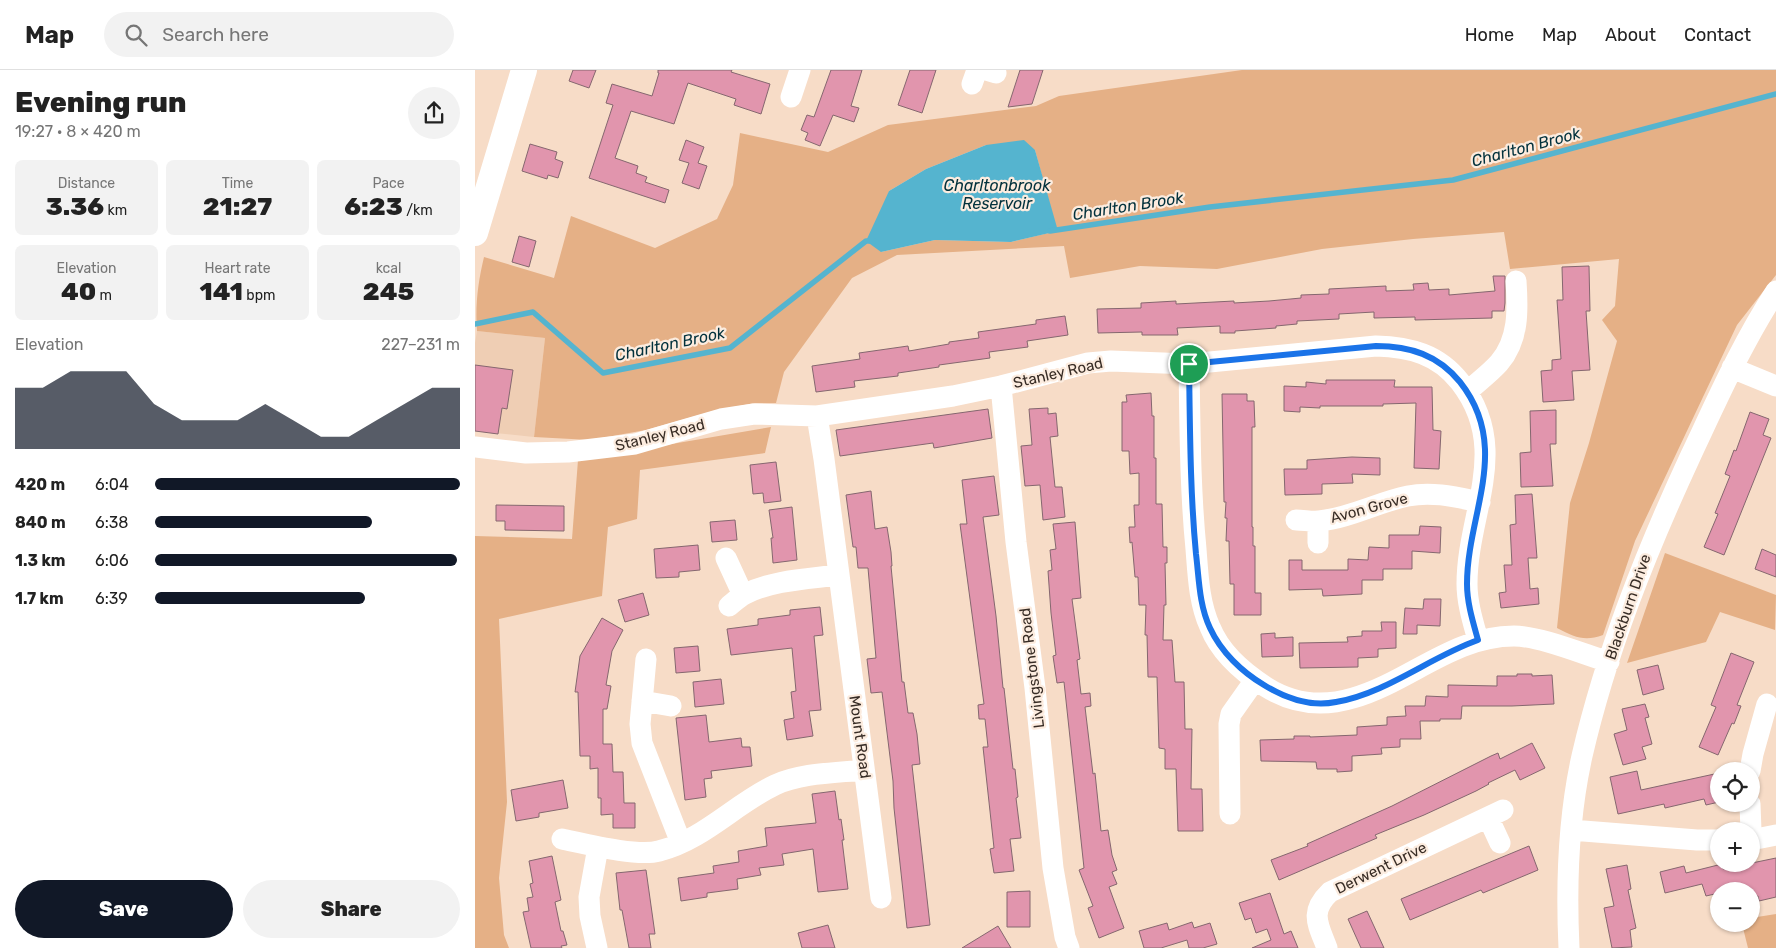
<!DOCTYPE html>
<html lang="en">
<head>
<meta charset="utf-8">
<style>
  :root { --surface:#fff; --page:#f2f2f2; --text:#222; --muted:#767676; --line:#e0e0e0; --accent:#111827 }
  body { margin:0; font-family:Rubik,sans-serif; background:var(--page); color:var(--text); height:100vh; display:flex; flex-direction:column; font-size:19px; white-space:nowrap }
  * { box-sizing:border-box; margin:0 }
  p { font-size:16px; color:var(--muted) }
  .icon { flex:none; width:28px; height:28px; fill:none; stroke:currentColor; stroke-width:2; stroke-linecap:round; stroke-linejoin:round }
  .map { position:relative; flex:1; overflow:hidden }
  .side { display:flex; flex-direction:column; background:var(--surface); width:475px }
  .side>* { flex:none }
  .tools { position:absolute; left:1235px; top:692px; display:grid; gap:10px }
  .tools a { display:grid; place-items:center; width:50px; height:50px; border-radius:50%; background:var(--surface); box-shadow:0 1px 4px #0004; font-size:25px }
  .pin { position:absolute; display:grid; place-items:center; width:42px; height:42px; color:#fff; margin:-21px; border:2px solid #fff; border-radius:50%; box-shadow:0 1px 5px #0007 }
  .round { display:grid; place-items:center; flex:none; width:52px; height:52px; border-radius:26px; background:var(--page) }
  .headline { display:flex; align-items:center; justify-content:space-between; height:85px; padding:0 15px }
  h1 { font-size:28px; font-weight:800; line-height:38px }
  .figures { display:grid; grid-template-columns:repeat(3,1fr); gap:8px; height:85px; padding:5px 15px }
  .figures div { display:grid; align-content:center; border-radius:8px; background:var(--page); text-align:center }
  .figures b { font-size:25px; font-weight:800 }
  .figures small { font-size:14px; font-weight:400 }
  .figures p { font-size:14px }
  .chart { height:140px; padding:10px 15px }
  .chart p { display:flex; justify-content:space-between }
  .chart svg { width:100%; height:90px; margin-top:5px; fill:var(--accent); opacity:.7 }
  .primary-button { display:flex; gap:10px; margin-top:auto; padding:10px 15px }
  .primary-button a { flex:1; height:58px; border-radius:30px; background:var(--accent); color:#fff; font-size:20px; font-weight:800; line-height:58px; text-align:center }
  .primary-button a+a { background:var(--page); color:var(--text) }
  ul { padding:0 15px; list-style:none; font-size:16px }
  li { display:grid; grid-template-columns:80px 60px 1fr; align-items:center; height:38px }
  li i { height:12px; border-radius:6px; background:var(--accent) }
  header { display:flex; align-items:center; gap:30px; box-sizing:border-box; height:70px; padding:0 25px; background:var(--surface); border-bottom:1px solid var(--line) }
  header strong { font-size:24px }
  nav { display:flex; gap:28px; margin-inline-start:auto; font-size:18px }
  .search { width:350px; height:45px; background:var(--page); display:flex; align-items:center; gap:12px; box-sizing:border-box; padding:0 18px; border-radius:28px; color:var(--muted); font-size:19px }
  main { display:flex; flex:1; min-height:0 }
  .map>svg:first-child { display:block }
  .built { fill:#efceb4 }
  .green { fill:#e5b086; fill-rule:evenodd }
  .water { fill:#55b4cf }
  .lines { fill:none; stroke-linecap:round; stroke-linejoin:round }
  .stream { stroke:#55b4cf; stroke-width:5.5 }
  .building { fill:#e195ad; stroke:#85676f }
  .minor { stroke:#fff; stroke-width:21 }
  .tertiary { stroke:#fff; stroke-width:26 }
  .route-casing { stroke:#fff; stroke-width:10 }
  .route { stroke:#1a73e8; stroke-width:6 }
  .labels { text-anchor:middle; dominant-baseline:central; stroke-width:4.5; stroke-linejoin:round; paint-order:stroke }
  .street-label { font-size:15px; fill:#372c25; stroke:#fcecdf }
  .water-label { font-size:16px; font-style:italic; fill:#02313c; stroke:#fcecdf }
</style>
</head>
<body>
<header>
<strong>Map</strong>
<div class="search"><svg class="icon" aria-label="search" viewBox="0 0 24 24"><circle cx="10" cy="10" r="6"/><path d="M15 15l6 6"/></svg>Search here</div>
<nav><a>Home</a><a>Map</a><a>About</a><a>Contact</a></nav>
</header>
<main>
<section class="side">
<div class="headline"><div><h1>Evening run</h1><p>19:27 · 8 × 420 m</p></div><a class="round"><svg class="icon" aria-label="share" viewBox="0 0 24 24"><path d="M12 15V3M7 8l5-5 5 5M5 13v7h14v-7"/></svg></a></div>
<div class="figures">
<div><p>Distance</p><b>3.36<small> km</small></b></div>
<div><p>Time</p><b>21:27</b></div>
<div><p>Pace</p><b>6:23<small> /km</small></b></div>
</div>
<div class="figures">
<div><p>Elevation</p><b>40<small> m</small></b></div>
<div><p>Heart rate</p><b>141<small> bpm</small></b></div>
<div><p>kcal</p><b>245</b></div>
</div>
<div class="chart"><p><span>Elevation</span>227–231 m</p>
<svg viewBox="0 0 160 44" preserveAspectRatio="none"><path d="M0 44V14L10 14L20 6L30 6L40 6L50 22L60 30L70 30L80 30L90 22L100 30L110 38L120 38L130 30L140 22L150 14L160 14V44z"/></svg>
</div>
<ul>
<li><b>420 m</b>6:04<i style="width:100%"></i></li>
<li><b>840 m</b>6:38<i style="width:71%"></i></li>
<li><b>1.3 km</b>6:06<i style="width:99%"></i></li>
<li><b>1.7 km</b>6:39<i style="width:69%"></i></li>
</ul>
<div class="primary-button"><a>Save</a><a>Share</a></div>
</section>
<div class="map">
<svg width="1301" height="878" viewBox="0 0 1301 878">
  <rect width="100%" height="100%" fill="#f7dcc7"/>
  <!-- built -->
  <path class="built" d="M2,261L70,268L59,367L0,361V273Z"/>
  <!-- green -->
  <path class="green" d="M767,0H1301V205L1262,255L1160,471L1128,565C1109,572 1100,567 1082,558L1095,433L1114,373L1142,271L1127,250L1140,236L1144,189L1035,199L1029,162L938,169L847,179L742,199L665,196L595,208L589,176L422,185L377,208L309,302L301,333H280L242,340L171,360L115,370L59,367L70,268L2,261C0,236 3,212 9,187L79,208L96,146L180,178L242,149L258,115L265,63L353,82L413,55L561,36L584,26ZM511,75L560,80L582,161L536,172L460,170L406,182L414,121L451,99Z
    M296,357L290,383L165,400L162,449L133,457L127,526L24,549L32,732L24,808L29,865L34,878H0V466L97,469L103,390Z
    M1190,483L1301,525L1300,560L1245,542L1231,572L1152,593Z
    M1301,844V878H1273L1267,854H1276V848Z"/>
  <!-- water -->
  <path class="water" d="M549,70L560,80L583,161L536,172L460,170L406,182L391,171L414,121L451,99L511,75Z"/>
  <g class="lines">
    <!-- stream -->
    <path class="stream" d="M575,161L735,137L978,110L1301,24
      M0,254L58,242L128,303L255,278L391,171H399"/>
  </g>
  <!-- building -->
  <path class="building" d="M98,0H121L114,18L94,11Z
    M183,0H257L256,2L295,14L286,44L259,35L261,29L213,13L199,54L156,41L140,88L163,96L161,103L172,107L170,112L194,120L190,133L114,108L138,35L131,33L137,14L177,26L184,3H183Z
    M356,0H387L376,36L384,38L379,52L358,45L345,76L330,70L333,63L326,60L332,45L339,47Z
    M435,0H461L447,43L423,35Z
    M545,0H568L557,34L533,37Z
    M211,70L229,77L223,93L232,96L224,119L207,113L214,93L204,90Z
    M55,74L82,82L80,89L88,92L83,108L73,105L72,109L47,101Z
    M44,166L61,171L54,197L37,192Z
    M1114,196L1115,241H1111L1115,300L1097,301L1099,330L1068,332L1066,301L1077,300V290L1086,289L1082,230H1088L1087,197Z
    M1018,206H1030V233L1029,241H1017V248L940,250V247L899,248V242L864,244V249L822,251V254L801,256V258L760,261V263H745V256L702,258L703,265H667V262L623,263L622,239L666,238V233L701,231V234L759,231V233L794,231L826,228V225L854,224V219L911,216V221L939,220L938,214L953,213L954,220L974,219V225L1020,221Z
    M590,246L593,265L552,271L553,277L514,282L515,288L464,295V297L423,303V306L379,311L380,317L341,322L337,296L385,289L384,283L433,276L434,281L474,274V272L504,268L503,262L561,254V250Z
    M0,295L38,300L32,339L27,338L23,364L0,361Z
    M851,310H920L919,317H957L958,360L966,361L964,399L939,398L941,333L908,334V336H845V338L825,337V342L809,341V316L831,317V312L851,314Z
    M676,323L677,346H679V388H681V434H687L688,477H692V493H690L691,535H689L688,570H697L700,612H709L710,659H717L716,719H727L728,761H703L701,699H690V679L684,678L682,607H673L672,565H670L671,535H664L663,507H660L657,472L655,473L654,457H660L659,435H664V403L655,404L654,381H647V332H652L651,325Z
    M747,324H772V331H779L780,357H777V457H778V476H780V523H786V545H759V514H755L754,471H751L752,448H750L751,432H749Z
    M573,338V344L581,343L583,366L575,367L580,417H587L590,447L568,450L565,415L550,416L546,376L557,375L554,339Z
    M513,339L517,368L459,378L458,373L365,386L361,360Z
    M1081,340V374H1075L1078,416L1046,417L1045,383L1056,382L1055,341Z
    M1275,342L1294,349L1288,365L1296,368L1249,485L1229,477L1243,444L1240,443L1255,406L1250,404L1259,380L1261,381Z
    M877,387L905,388V405L877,404L878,413L847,414V424L810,425L809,399H832V390Z
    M301,392L306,431L289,433L288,423L278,424L275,395Z
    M519,406L524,445L508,447L521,546L528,618H529L538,699H540L543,727L541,728L546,768L535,769L539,801L519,803L515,779L519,778L508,677H513L510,649H504L503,635L509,634L485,454H492L487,410Z
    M396,421L400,459L412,457L416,482L417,496H416L427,612H429L433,643H438L442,664L445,694L437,695L455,855L432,858L419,738L418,711L407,622L396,623L392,589L401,588L393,498H383L381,477H378L371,425Z
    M1057,424L1062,488H1053L1055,519L1063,518L1064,534L1026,538L1024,523L1031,522L1029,495H1037L1035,455L1041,454L1040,425Z
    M21,435L89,436V461L30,460V451H21Z
    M317,437L322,490L298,493L296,468H298L294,440Z
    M260,450L262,470L237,472L235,452Z
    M600,452L606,528L597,529L605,589L602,590L606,624L615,623L616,636L610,637L618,704L620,703L626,761L633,760L637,785L642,800L637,802L642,814L634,817L649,858L624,868L613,838L618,836L604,800L609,798L589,612L582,613L578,586L581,585L576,543L573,501L577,500L575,480L581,479L578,454Z
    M945,456L966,457L965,483L937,481V499H908V510H887V524L848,526L847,519L814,520V490H827V500H873V489L893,490L894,477L914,478V465H944Z
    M223,475L225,500L204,502V507L181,508L179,479Z
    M1287,479L1301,485V507L1280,499Z
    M168,523L174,545L150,552L143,530Z
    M949,529H966L965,556L942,555V564H928L930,538L948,539Z
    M345,537L348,565L339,566L346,640L334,641L338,666L312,670L309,650L319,648L316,622L321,621L317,578L256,585L252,559L283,555V549L315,545V540Z
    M127,548L148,560L137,581L131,615L136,616L132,639H128V674H137L138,702H148L149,733H160V758H138V744L126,745V728H123V698L115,699V686H105L103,622H100L105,586Z
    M906,552H921V578L903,579V587L883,588V597L825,598L824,573L873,572L872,567L887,566V561H907Z
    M800,563V568L818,567V586L787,587L786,564Z
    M223,576L225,601L201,603L199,578Z
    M1256,583L1279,592L1262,635L1266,636L1259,654L1257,653L1243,685L1224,677L1241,637L1236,635Z
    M1183,595L1189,619L1168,625L1162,600Z
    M1042,604H1057V606L1077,605L1079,634L1037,636H987L986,649H965V651H945L946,669H925V677L906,678L907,684L877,686V701L862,702V699H842L841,692L786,691L785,670L819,669V666H835V667L882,665V657L912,655V647L931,646L930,636H950L951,626L973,627V615L1022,616V606H1042Z
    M246,609L249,634L220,637L218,612Z
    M1170,634L1174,647L1170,648L1177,674L1167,677L1171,689L1148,695L1139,664L1152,660L1147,639Z
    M231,645L234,672L266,668L267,677H275L277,696L236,701L237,708L229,709L231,727L210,730L201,648Z
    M1057,673L1070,698L1045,710L1040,700L1013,713L1014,714L1001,721L949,745L900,765L902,768L804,810L796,790L833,776L832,774L917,736L1016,686L1023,683L1025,689Z
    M1162,701L1166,720L1244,703V732L1231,735L1229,729L1190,738L1189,734L1143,744L1135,707Z
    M88,710L93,738L64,743V747L41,751L36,720Z
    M360,721L364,750L366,749L369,770H367L373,819L343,822L338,779L307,784L309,795L284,798L286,805L262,809L263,819L232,823V827L206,831L203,808L239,803L238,796L264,792L263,781L292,776L290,758L341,753L337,724Z
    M1054,776L1063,800L1008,823L1006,820L935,850L926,829Z
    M77,786L86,830L80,832L86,861H88L92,875L86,876L87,878H56L48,842L54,841L52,828L58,827L55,814L58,813L54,791Z
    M1301,788V827L1284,831L1283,826L1276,828V821H1244V823L1231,826L1227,814L1190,823L1185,802L1209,796L1211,803L1247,794L1248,799Z
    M1152,795L1156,819L1153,820L1161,858L1155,860L1157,877L1137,878L1129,838L1139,836L1131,799Z
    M171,800L180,864H174L176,878H154L147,840H145L141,803Z
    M555,821V857H532V822Z
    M795,823L809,864L816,861L823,878H777L796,870L792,859L781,863L776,848L770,850L764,833Z
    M892,841L909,878H886L873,849Z
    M717,852L719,858L735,853L742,874L728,878H714L712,870L686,878H669L664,861L692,853L694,860Z
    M353,855L360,878H327L323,863Z
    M523,856L536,878H487Z"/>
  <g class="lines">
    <!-- minor -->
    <path class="minor" d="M511,0L521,3
      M497,14L502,0
      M316,27L325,0
      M714,294C715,356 715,418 721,479C723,505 724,533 735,557C745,582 769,603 791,617C818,634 848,637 878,628C934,612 978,566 1039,566C1065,566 1108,584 1134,592
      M1257,298L1301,316
      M526,316L541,472L560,618L578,798L590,867L594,878
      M992,322C1003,312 1015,303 1024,293C1044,270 1043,240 1041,211
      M342,346L349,389L406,828
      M0,377L51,383L93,382L160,374L246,349L279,344L342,346L478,326L526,316L613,293L636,291L714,294L901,276C935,277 963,284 985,312C1037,379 992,442 992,514C992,533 998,552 1003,570
      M821,450C829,450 837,452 844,451C875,448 903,432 933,426C957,421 981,427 1005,432
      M843,451V473
      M251,488L268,525
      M254,536C259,532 264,527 270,524C298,510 333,509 363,505
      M171,589L165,654L167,673L206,773
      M167,631L196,636
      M1275,701L1278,684L1292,634
      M1275,734L1276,761
      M755,744L754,654L756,644L780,610
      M1013,747L1025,773
      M1096,760L1222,770H1244
      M87,769C111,774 162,787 184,781C228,770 260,734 300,715C326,703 360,703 389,700
      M1276,770L1301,765
      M122,878L115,846L114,827L123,777
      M852,878C843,854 834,842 855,822L1028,740
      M1094,878C1091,815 1093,749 1107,686C1131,582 1171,482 1216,385C1242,330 1267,273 1301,221"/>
    <!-- tertiary -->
    <path class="tertiary" d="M0,163L49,0"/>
  </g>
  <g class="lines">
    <!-- route casing -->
    <g class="route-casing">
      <path id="route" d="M901,276C935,276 963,285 985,312C1037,378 992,443 992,514C992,533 998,552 1003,570C955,587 912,623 861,632C836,637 810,628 789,615C767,602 746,582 735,558C724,535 724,508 721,484C715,421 715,357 714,294Z"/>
    </g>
    <!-- route -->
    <use href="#route" class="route"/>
  </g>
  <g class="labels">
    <!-- street labels -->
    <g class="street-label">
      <text transform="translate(583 303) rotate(-13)">Stanley Road</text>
      <text transform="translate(185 365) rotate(-14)">Stanley Road</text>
      <text transform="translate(894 438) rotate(-15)">Avon Grove</text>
      <text transform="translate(1153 537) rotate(-71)">Blackburn Drive</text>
      <text transform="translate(557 598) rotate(-97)">Livingstone Road</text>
      <text transform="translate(385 667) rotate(82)">Mount Road</text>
      <text transform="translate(906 798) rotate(-26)">Derwent Drive</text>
    </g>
    <!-- water labels -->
    <g class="water-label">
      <text transform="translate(1051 77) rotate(-15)">Charlton Brook</text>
      <text x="522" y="115">Charltonbrook<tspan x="522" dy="18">Reservoir</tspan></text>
      <text transform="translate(653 136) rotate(-9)">Charlton Brook</text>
      <text transform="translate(195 274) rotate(-12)">Charlton Brook</text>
    </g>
  </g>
</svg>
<div class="tools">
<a><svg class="icon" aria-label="locate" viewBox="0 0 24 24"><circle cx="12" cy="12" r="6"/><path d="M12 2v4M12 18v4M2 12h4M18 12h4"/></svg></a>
<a>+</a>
<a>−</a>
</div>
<div class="pin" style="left:714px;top:294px;background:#1e9e55"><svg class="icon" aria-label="arrive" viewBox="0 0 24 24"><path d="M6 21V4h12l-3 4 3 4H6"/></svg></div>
</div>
</main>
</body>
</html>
